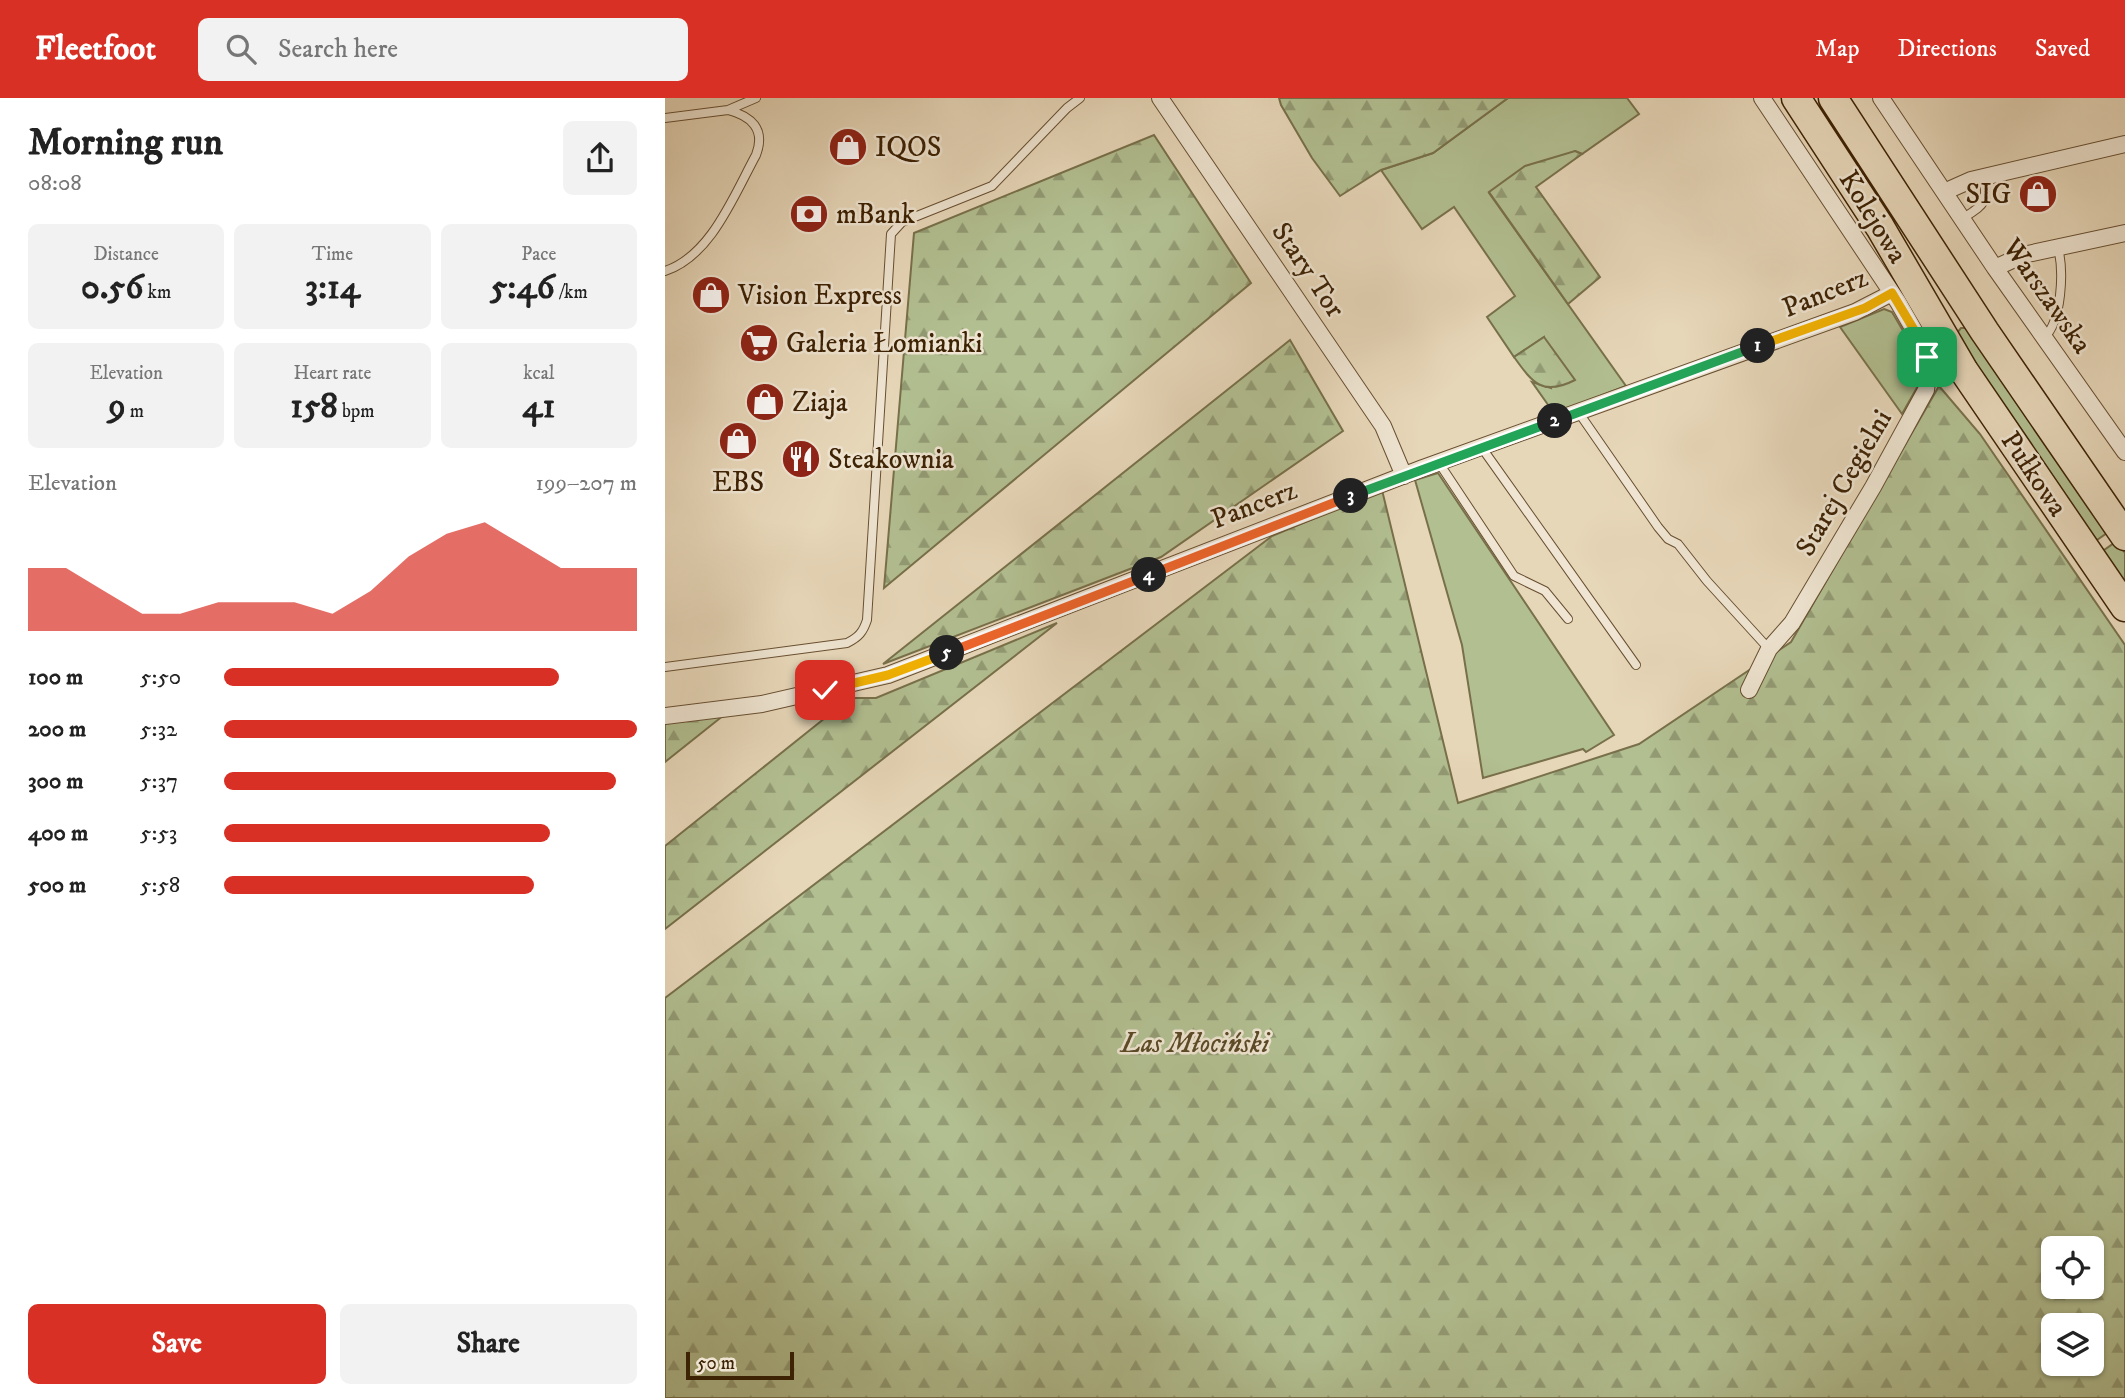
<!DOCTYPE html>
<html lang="en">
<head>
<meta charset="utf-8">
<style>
  :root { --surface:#fff; --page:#f2f2f2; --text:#222; --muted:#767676; --accent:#d93025 }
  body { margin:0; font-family:"IM FELL DW Pica",serif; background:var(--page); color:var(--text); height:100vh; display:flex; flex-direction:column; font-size:26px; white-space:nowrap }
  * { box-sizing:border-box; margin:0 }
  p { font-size:23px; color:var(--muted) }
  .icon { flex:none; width:38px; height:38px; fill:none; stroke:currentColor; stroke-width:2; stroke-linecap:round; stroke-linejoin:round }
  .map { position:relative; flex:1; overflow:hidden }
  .details { display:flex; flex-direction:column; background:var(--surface); width:665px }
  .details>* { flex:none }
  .fabs { position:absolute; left:1376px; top:1138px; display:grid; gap:14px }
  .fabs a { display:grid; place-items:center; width:63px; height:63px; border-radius:10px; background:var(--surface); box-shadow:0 2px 5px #0004; font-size:35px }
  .scale { position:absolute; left:21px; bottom:18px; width:108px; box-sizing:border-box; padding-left:7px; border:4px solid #3d2204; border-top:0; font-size:19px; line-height:24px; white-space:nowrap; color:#3d2204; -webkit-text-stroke:5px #efe5d2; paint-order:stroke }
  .pin { position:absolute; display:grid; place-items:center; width:60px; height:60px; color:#fff; margin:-30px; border-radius:14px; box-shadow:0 4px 10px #0006 }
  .km { position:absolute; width:35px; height:35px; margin:-18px; border-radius:50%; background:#222; color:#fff; font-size:19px; line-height:35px; text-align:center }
  .round { display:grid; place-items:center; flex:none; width:74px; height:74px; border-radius:10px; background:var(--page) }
  .overview { display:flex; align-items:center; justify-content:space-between; height:119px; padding:0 28px }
  h1 { font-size:38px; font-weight:700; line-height:52px }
  .stats { display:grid; grid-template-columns:repeat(3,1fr); gap:10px; height:119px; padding:7px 28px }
  .stats div { display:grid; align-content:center; border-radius:10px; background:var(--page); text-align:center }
  .stats b { font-size:35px; font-weight:700 }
  .stats small { font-size:19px; font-weight:400 }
  .stats p { font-size:19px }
  .chart { height:196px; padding:14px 28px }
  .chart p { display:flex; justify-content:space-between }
  .chart svg { width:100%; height:126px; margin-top:7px; fill:var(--accent); opacity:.7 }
  .primary-button { display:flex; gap:14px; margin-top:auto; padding:14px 28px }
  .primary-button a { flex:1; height:80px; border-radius:10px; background:var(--accent); color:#fff; font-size:28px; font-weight:700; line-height:80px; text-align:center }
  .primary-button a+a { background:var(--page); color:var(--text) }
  ul { padding:0 28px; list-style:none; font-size:23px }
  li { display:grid; grid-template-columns:112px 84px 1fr; align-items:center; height:52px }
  li i { height:18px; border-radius:9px; background:var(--accent) }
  header { display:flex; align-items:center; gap:42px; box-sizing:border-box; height:98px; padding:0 35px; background:var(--accent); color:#fff }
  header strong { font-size:33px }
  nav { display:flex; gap:38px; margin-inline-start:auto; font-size:24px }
  .search { width:490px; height:63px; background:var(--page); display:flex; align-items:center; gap:18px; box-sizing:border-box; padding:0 24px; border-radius:10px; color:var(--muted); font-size:26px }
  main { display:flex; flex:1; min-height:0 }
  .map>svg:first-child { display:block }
  .grass { fill:#b2bf91; stroke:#78704a; stroke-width:2 }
  .forest { fill:url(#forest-firs); stroke:#78704a; stroke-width:2; fill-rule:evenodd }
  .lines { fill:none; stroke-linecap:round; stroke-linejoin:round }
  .service-casing { stroke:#684f31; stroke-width:10 }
  .minor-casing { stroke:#684f31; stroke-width:18 }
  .trunk-casing { stroke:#3d2204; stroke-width:31 }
  .service { stroke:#efe5d2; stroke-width:8 }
  .minor { stroke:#efe5d2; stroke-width:16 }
  .trunk { stroke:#e7d7b9; stroke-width:28 }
  .split-1-casing { stroke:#fff; stroke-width:14 }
  .split-2-casing { stroke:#fff; stroke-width:14 }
  .split-3-casing { stroke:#fff; stroke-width:14 }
  .split-4-casing { stroke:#fff; stroke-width:14 }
  .split-5-casing { stroke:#fff; stroke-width:14 }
  .split-6-casing { stroke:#fff; stroke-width:14 }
  .split-1 { stroke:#f5b400; stroke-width:9 }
  .split-2 { stroke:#22a559; stroke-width:9 }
  .split-3 { stroke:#22a559; stroke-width:9 }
  .split-4 { stroke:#f0652b; stroke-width:9 }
  .split-5 { stroke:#f0652b; stroke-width:9 }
  .split-6 { stroke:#f5b400; stroke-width:9 }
  .labels { text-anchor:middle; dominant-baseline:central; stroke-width:5; stroke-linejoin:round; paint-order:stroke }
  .poi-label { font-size:28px; fill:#3d2204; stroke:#efe5d2; text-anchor:start }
  .street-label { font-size:28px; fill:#3d2204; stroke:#efe5d2 }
  .park-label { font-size:28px; font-style:italic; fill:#5a4927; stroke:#efe5d2 }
</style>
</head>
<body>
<header>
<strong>Fleetfoot</strong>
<div class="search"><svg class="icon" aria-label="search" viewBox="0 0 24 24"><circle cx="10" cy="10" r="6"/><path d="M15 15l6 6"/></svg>Search here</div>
<nav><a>Map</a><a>Directions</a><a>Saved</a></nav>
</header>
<main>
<section class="details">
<div class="overview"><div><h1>Morning run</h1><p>08:08</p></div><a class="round"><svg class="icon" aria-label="share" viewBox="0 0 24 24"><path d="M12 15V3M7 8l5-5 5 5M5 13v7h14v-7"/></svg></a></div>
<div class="stats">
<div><p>Distance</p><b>0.56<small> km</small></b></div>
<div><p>Time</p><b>3:14</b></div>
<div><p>Pace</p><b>5:46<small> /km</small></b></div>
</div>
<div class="stats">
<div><p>Elevation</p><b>9<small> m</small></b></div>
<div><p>Heart rate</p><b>158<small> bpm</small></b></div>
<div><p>kcal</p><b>41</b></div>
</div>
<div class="chart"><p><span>Elevation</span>199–207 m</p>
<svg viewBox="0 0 160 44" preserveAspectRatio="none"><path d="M0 44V22L10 22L20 30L30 38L40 38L50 34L60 34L70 34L80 38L90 30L100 18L110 10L120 6L130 14L140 22L150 22L160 22V44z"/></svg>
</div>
<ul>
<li><b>100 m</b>5:50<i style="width:81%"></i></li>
<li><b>200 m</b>5:32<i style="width:100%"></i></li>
<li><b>300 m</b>5:37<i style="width:95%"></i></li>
<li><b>400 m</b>5:53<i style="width:79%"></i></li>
<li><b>500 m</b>5:58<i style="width:75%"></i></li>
</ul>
<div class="primary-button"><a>Save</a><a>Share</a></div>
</section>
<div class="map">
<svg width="1460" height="1300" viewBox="0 0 1460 1300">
  <defs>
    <pattern id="forest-firs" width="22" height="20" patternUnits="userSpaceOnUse" patternTransform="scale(1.75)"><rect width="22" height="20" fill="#b2bf91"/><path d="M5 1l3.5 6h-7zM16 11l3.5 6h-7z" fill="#929b74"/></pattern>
  </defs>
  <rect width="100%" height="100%" fill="#e7d7b9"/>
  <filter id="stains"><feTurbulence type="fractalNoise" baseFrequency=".00286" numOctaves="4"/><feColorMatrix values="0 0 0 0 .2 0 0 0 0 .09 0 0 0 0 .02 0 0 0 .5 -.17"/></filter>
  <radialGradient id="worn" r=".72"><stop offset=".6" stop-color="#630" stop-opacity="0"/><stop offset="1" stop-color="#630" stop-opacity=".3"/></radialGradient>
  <!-- grass -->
  <path class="grass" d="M843,0H962L974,16L917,56L910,53L824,95L961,288L894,314L886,311L867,284L886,290L879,239L849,259L822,219L850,198L789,109L757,131L716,72L768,55Z
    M1219,211L1227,214L1250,253L1258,279L1237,316L1175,229Z
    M1296,230H1302L1445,433L1426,446L1291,236Z
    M773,375L949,637L921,654L918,651L818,680L797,547L750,382Z
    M1452,443L1460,455V496L1432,457Z"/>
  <!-- forest -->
  <path class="forest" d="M614,0H843L768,55L716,72L675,98L647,60L616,7Z
    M489,37L586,185L219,490L249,135Z
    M910,53L917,56L871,89L935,179L903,206L824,94L860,68Z
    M879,239L910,282C877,299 867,284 849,259Z
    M625,242L678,333L496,459L218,566Z
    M1274,288L1315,336L1460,547V1300H0V900L607,438L717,392L793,705L974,646L1126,544ZM1388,1150H1426V1188H1388ZM1388,1227H1426V1265H1388Z
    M392,525L0,831V748L185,600H211Z
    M59,617L0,664V624Z"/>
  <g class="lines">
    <!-- service casing -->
    <g class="service-casing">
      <path id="service" d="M0,20L63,12L91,0
        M1297,121C1318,107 1324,106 1318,79
        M0,173C46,158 69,97 91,57C101,31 86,18 63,12
        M1379,240C1397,223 1399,173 1393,150
        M914,315L993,429L1003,441L1013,446L1042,483L1104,551
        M817,350L971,567
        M774,365L849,478L880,493L903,521
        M0,569L182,545C194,539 198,534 202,522L226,136L237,124L327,88L402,10L415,0"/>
    </g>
    <!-- minor casing -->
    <g class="minor-casing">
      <path id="minor" d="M495,0L718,328L739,378
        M1216,0L1330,170L1460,354
        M1279,94L1306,82L1460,46
        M1330,170L1358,157L1460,135
        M1084,592L1104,551L1127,525L1208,389L1261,292L1264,270L1257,246L1233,204L1097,0
        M0,618L97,606L223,577L758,370L1190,214L1227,195"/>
    </g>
    <!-- trunk casing -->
    <g class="trunk-casing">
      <path id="trunk" d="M1131,0L1215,129L1299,273L1460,509
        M1168,0L1320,234L1460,438"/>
    </g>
    <!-- service -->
    <use href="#service" class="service"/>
    <!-- minor -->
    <use href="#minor" class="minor"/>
    <!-- trunk -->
    <use href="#trunk" class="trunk"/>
  </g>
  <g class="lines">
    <!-- split-1 casing -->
    <g class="split-1-casing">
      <path id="split-1" d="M1093,248L1200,210L1227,195L1254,240L1262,259"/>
    </g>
    <!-- split-2 casing -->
    <g class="split-2-casing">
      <path id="split-2" d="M890,323L1093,248"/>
    </g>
    <!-- split-3 casing -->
    <g class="split-3-casing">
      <path id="split-3" d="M686,398L890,323"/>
    </g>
    <!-- split-4 casing -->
    <g class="split-4-casing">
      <path id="split-4" d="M484,477L686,398"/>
    </g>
    <!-- split-5 casing -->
    <g class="split-5-casing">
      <path id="split-5" d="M282,555L484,477"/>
    </g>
    <!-- split-6 casing -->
    <g class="split-6-casing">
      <path id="split-6" d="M160,592L223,577L282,555"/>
    </g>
    <!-- split-1 -->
    <use href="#split-1" class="split-1"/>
    <!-- split-2 -->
    <use href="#split-2" class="split-2"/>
    <!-- split-3 -->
    <use href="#split-3" class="split-3"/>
    <!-- split-4 -->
    <use href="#split-4" class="split-4"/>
    <!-- split-5 -->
    <use href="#split-5" class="split-5"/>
    <!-- split-6 -->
    <use href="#split-6" class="split-6"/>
  </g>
  <!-- icons -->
  <defs>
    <g id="shop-disc" transform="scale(2.0125)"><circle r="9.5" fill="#8f2418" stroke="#efe5d2"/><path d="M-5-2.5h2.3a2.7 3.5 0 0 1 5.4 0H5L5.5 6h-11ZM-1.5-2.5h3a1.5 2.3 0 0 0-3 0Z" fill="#fff"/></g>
    <g id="bank-disc" transform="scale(2.0125)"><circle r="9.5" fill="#8f2418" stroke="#efe5d2"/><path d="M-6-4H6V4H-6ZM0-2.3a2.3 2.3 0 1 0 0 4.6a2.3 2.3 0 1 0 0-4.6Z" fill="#fff"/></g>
    <g id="supermarket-disc" transform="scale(2.0125)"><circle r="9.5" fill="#8f2418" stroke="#efe5d2"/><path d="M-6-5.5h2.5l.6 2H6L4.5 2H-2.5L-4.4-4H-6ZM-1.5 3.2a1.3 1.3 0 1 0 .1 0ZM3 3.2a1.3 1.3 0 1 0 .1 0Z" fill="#fff"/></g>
    <g id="restaurant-disc" transform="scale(2.0125)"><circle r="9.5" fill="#8f2418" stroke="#efe5d2"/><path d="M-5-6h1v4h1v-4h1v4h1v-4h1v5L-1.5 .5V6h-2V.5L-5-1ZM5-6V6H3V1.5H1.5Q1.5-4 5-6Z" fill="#fff"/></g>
  </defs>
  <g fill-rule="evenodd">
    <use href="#shop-disc" x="183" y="49"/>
    <use href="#shop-disc" x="1373" y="96"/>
    <use href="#bank-disc" x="144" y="116"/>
    <use href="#shop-disc" x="46" y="197"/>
    <use href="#supermarket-disc" x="94" y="245"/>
    <use href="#shop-disc" x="100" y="304"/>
    <use href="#shop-disc" x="73" y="343"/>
    <use href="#restaurant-disc" x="136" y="361"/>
  </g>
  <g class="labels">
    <!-- poi labels -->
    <g class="poi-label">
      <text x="210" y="49">IQOS</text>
      <text x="1346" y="96" text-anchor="end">SIG</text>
      <text x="171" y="116">mBank</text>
      <text x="73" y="197">Vision Express</text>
      <text x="121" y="245">Galeria Łomianki</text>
      <text x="127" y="304">Ziaja</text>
      <text x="163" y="361">Steakownia</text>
      <text x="73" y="384" text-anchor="middle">EBS</text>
    </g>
    <!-- street labels -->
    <g class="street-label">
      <text transform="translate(1208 119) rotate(58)">Kolejowa</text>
      <text transform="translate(643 172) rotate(56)">Stary Tor</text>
      <text transform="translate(1160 195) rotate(-22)">Pancerz</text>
      <text transform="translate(1382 198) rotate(55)">Warszawska</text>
      <text transform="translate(1369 376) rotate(56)">Pułkowa</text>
      <text transform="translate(1179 385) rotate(-60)">Starej Cegielni</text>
      <text transform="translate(589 407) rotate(-21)">Pancerz</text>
    </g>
    <!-- park labels -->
    <g class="park-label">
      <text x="530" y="945">Las Młociński</text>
    </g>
  </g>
  <rect width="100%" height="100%" filter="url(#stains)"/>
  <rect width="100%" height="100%" fill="url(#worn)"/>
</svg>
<div class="fabs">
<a><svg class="icon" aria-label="locate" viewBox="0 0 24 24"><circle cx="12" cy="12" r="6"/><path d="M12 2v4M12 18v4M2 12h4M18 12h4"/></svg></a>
<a><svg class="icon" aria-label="layers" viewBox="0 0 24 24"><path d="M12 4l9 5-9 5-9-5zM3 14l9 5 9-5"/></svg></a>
</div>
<div class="scale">50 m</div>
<div class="pin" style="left:1262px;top:259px;background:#1e9e55"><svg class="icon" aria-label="arrive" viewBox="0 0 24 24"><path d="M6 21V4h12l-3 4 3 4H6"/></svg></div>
<div class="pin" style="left:160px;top:592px;background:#d93025"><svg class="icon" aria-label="check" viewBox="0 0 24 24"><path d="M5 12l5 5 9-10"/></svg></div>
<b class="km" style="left:1093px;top:248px">1</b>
<b class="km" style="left:890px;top:323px">2</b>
<b class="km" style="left:686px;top:398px">3</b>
<b class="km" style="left:484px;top:477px">4</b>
<b class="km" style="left:282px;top:555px">5</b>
</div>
</main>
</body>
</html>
